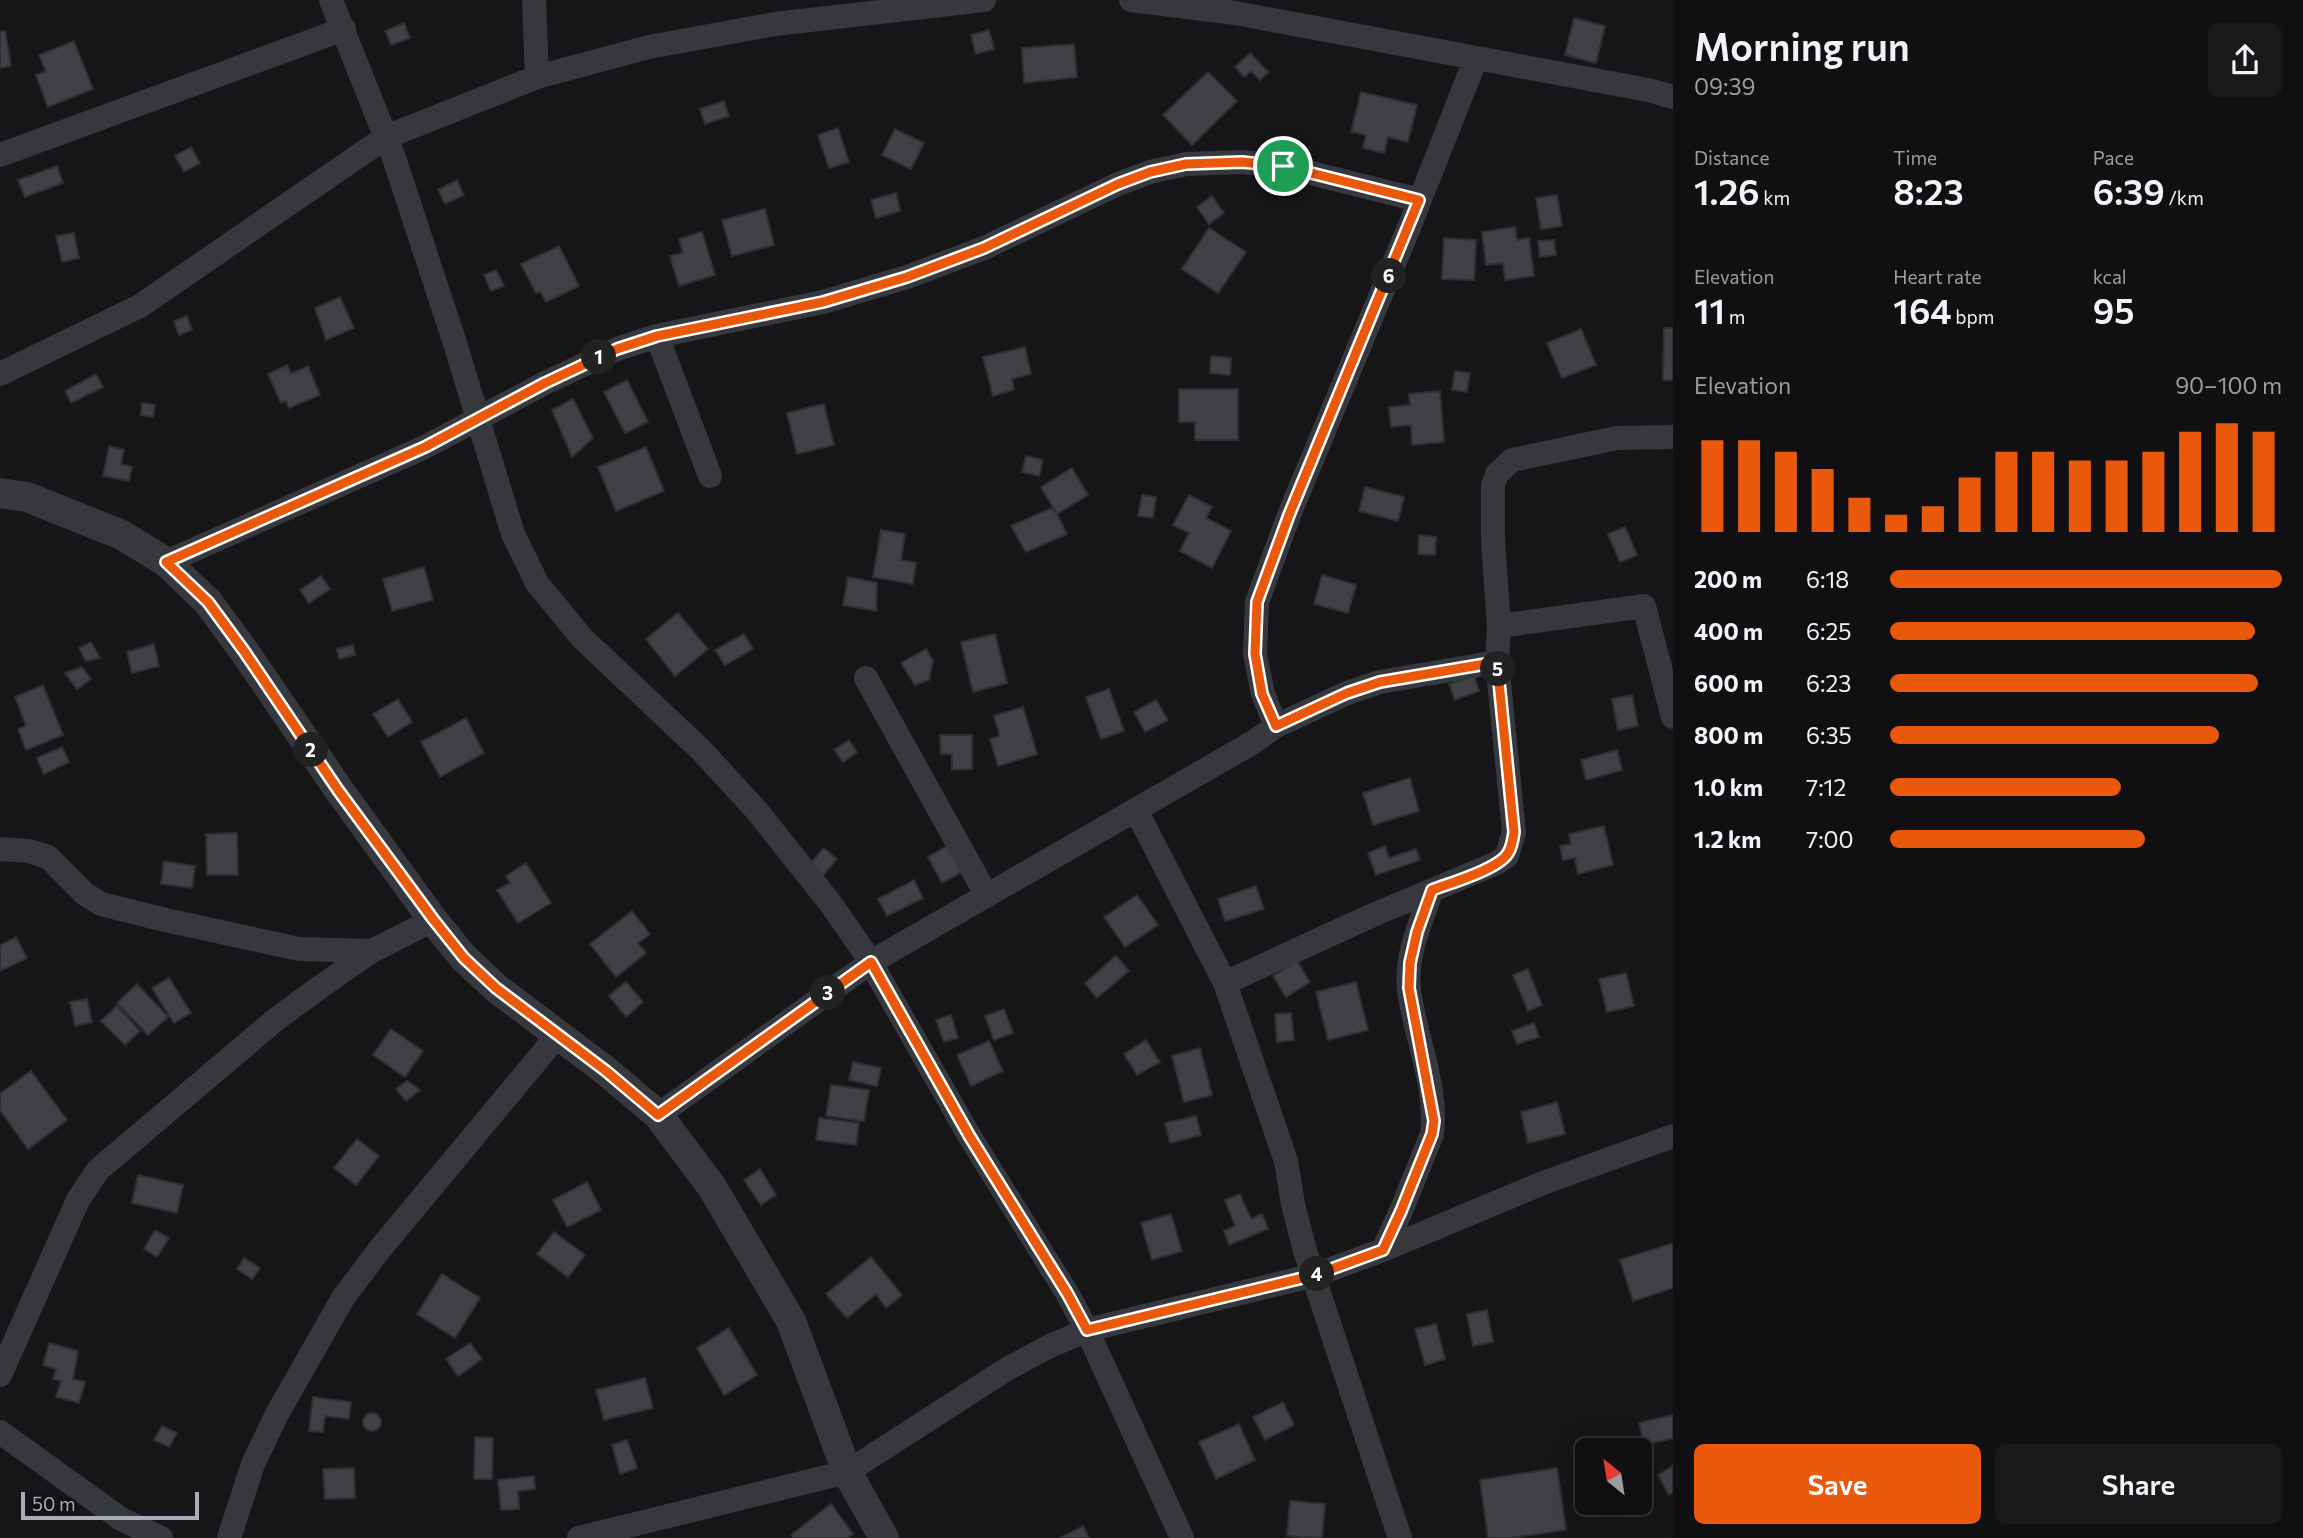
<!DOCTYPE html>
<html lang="en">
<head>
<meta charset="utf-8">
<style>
  :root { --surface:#101012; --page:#19191b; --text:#f1f3f6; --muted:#9c9d9f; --line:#303032; --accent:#ea580c }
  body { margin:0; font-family:Commissioner,sans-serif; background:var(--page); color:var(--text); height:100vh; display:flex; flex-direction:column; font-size:26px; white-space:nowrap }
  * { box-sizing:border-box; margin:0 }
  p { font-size:23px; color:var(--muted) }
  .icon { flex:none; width:38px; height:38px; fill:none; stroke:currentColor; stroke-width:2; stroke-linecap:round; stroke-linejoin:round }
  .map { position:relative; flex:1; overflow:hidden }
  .panel { display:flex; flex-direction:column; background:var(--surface); width:630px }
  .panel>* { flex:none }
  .needle { width:46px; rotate:330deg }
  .fabs { position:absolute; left:1575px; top:1438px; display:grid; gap:14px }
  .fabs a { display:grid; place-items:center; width:77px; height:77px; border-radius:10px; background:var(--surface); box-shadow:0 7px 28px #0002,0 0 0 2px var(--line); font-size:35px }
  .scale { position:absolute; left:21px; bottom:18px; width:178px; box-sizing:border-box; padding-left:7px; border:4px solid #a8adb8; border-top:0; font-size:19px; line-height:24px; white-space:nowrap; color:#a8adb8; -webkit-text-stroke:5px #111113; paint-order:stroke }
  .pin { position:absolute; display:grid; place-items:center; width:60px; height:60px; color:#fff; margin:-30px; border:4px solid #fff; border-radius:50%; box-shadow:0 2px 7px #0007 }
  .km { position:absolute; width:35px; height:35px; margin:-18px; border-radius:50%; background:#222; color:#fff; font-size:19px; line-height:35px; text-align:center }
  .round { display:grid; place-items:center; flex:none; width:74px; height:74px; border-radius:10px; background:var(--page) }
  .head { display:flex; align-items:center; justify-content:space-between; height:119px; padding:0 21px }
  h1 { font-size:38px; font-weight:600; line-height:52px }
  .stats { display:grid; grid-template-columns:repeat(3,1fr); gap:10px; height:119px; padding:7px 21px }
  .stats div { display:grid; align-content:center }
  .stats b { font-size:35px; font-weight:600 }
  .stats small { font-size:19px; font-weight:400 }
  .stats p { font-size:19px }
  .chart { height:196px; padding:14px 21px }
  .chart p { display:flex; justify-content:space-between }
  .chart svg { width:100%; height:126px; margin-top:7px; stroke:var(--accent); stroke-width:6 }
  .button { display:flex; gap:14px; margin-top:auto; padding:14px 21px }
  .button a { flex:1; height:80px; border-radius:10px; background:var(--accent); color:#fff; font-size:28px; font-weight:600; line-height:80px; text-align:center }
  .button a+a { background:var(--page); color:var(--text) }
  ul { padding:0 21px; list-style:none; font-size:23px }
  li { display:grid; grid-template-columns:112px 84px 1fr; align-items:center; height:52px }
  li i { height:18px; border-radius:9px; background:var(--accent) }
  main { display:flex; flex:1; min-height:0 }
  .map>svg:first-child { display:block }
  .building { fill:#404145; stroke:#303034; stroke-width:2 }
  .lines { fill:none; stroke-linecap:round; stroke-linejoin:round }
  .minor { stroke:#37383d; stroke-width:24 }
  .tertiary { stroke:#37383d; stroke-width:30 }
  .route-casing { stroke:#fff; stroke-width:14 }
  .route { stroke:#ea580c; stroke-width:9 }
</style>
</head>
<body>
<main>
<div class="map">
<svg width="1673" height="1538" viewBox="0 0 1673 1538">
  <rect width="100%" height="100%" fill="#161618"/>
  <!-- building -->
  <path class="building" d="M1574,18L1605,26L1596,63L1565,55Z
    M404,23L410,38L391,45L385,31Z
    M989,30L994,49L976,54L971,35Z
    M5,31L11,66L0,68V32Z
    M74,41L93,89L48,107L36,75L46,71L39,55Z
    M1074,44L1077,77L1024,83L1022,48Z
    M1250,53L1268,72L1260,80L1251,71L1244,77L1235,67Z
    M1208,72L1237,101L1192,145L1163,115Z
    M1361,92L1417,105L1408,142L1388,137L1384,153L1363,148L1366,135L1351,132Z
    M724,101L729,116L705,124L700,109Z
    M838,128L849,162L829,168L818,135Z
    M895,129L924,143L911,169L882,155Z
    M191,147L200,163L184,172L175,156Z
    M57,166L63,183L25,197L18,180Z
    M457,180L464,195L445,204L438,190Z
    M896,193L900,211L876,218L871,200Z
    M1557,195L1562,226L1541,229L1536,198Z
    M1212,196L1224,213L1209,224L1197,207Z
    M765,209L774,245L732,256L722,220Z
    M1515,227L1517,240L1529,238L1534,276L1505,280L1503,263L1486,265L1482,232Z
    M1209,228L1246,252L1218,293L1182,269Z
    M702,232L715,275L679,286L670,256L683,253L679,239Z
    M74,233L79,258L62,262L56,236Z
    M1444,238L1476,240L1474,280L1442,279Z
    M1554,240L1556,255L1540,257L1538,241Z
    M559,246L579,286L546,302L540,291L536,293L521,264Z
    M496,270L504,286L491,291L484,275Z
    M340,297L354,328L326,340L315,308Z
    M187,316L192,330L179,335L174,321Z
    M1664,328H1673V380H1663Z
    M1581,329L1596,365L1562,378L1547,343Z
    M1025,347L1031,374L1012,379L1014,390L993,396L983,357Z
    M1211,356L1231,358L1230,375L1210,373Z
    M287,365L291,374L308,366L320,395L289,408L286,401L281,403L268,374Z
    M1455,371L1470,373L1467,392L1452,390Z
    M96,374L103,387L71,403L65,391Z
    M627,380L648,422L625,433L604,392Z
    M1179,389H1238V440H1195V422H1179Z
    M1440,391L1444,442L1412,445L1411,425L1391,427L1389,407L1410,405L1409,394Z
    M573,399L593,438L572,457L552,410Z
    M142,403L155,405L153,417L141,415Z
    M824,404L834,445L797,454L787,413Z
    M109,446L124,450L121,464L132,467L129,481L103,476Z
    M646,447L664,491L616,511L598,467Z
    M1026,456L1043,460L1039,476L1022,472Z
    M1072,468L1088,495L1057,514L1041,487Z
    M1365,487L1404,497L1398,521L1359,511Z
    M1142,495L1156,497L1153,518L1138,516Z
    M1189,495L1212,507L1206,518L1231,531L1212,568L1180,551L1189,533L1173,525Z
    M1052,508L1057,514L1067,534L1026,552L1011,526Z
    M1625,527L1637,555L1620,562L1608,534Z
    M881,530L905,534L901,560L916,563L913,584L873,577Z
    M1419,535L1436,537L1435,555L1418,554Z
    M424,567L433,600L392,611L383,579Z
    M1322,575L1356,585L1348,613L1314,604Z
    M321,576L330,589L309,603L300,590Z
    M848,577L877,583L876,611L843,605Z
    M678,613L708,649L675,676L646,639Z
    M744,634L753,649L725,665L715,650Z
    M995,634L1007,683L973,692L961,642Z
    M91,642L100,658L86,661L79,648Z
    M154,644L159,666L132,673L127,652Z
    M353,645L355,655L339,659L337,649Z
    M926,649L933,661L929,680L915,685L901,663Z
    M82,667L91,679L77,689L65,673Z
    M1474,675L1479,691L1455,700L1449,684Z
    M43,685L63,735L26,750L18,729L26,726L15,697Z
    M1109,689L1124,731L1101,739L1086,697Z
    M1632,695L1638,726L1618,730L1612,699Z
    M398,699L412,722L388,737L373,714Z
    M1156,700L1168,720L1145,732L1134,712Z
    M1023,707L1037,754L998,766L990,739L1000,736L994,716Z
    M466,718L484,753L440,777L421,742Z
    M940,735H972V769L952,770V754H941Z
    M849,740L857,752L843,762L834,750Z
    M62,747L69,762L44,774L37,758Z
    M1617,750L1622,770L1586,780L1581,760Z
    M1410,778L1419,811L1373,825L1363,793Z
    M1604,826L1613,865L1578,874L1575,858L1563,860L1560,846L1571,844L1569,834Z
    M237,833L238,875H207L206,834Z
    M947,846L962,872L942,883L928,857Z
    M1385,846L1389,858L1416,849L1420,860L1376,875L1368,853Z
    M824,848L837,859L823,875L810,864Z
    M164,861L195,866L192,888L161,884Z
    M526,863L551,903L518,923L497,890L510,883L506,876Z
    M914,880L923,898L887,916L878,899Z
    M1256,886L1264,909L1225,921L1218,899Z
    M1137,895L1158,925L1125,947L1104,917Z
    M632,911L650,934L638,943L646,953L616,977L590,944Z
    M16,937L27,958L0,971V945Z
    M1116,956L1129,971L1097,998L1085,983Z
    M1297,961L1310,982L1286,997L1273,976Z
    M1528,969L1542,1005L1528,1011L1513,975Z
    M1626,973L1634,1006L1607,1012L1599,979Z
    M169,978L191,1013L174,1023L152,988Z
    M626,982L643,1002L626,1017L609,996Z
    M1356,982L1368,1030L1328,1040L1316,992Z
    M137,984L168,1017L148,1035L117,1003Z
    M87,999L92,1022L75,1026L70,1002Z
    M117,1006L140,1031L125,1045L101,1021Z
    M1004,1009L1013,1033L994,1040L985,1016Z
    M1291,1013L1294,1040L1277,1042L1275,1014Z
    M951,1015L958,1038L944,1042L936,1020Z
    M1534,1023L1539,1037L1517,1044L1512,1031Z
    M391,1029L423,1051L405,1077L373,1055Z
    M1146,1040L1160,1062L1137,1075L1124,1054Z
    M989,1041L1003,1071L971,1086L957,1055Z
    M1200,1048L1212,1095L1184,1102L1172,1056Z
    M853,1062L881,1068L877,1086L849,1080Z
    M31,1071L67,1120L28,1149L0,1110V1094Z
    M407,1081L420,1090L406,1101L396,1089Z
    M831,1085L869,1090L864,1121L826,1116Z
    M1557,1102L1565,1134L1528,1143L1521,1112Z
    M1196,1116L1201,1135L1170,1143L1165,1123Z
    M819,1118L859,1123L856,1145L816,1140Z
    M357,1139L379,1156L356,1185L334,1168Z
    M760,1169L776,1195L761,1205L744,1180Z
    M138,1175L183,1185L177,1213L132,1203Z
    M587,1182L601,1210L567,1227L553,1200Z
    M1240,1194L1251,1219L1262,1214L1268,1229L1229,1245L1224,1231L1235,1226L1225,1200Z
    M1171,1214L1182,1251L1152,1260L1141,1223Z
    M155,1230L169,1238L157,1257L144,1249Z
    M554,1232L585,1255L568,1277L537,1254Z
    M1673,1243V1288L1633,1301L1620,1260Z
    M871,1257L902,1295L886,1308L876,1294L847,1318L826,1294Z
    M244,1258L260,1268L252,1279L237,1269Z
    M442,1274L480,1298L455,1338L417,1314Z
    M1487,1310L1493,1342L1473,1346L1467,1314Z
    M1436,1324L1445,1359L1425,1365L1415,1329Z
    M729,1328L757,1375L724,1395L697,1348Z
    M49,1343L78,1351L73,1379L85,1382L79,1403L56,1397L61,1381L53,1379L56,1369L43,1365Z
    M470,1343L482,1359L458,1376L446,1359Z
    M645,1378L653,1408L604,1420L596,1390Z
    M313,1397L351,1402L349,1419L325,1416L323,1432L309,1431Z
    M1283,1402L1294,1425L1265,1440L1253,1417Z
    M363 1422a9 9 0 1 1 18 0a9 9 0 1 1-18 0Z
    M1673,1415V1438L1644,1445L1639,1423Z
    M1239,1424L1255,1460L1216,1479L1199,1442Z
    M162,1426L177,1433L169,1447L154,1440Z
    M475,1437L493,1438L492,1479H474Z
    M627,1440L637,1468L620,1474L612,1445Z
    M1673,1466V1493L1669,1495L1658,1475Z
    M354,1468L355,1498L325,1499L323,1469Z
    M1557,1468L1566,1530L1511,1538H1488L1480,1480Z
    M534,1476L535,1489L518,1491L519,1509L501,1510L498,1480Z
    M1290,1501L1325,1504L1322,1538L1287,1536Z
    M831,1504L853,1534L848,1538H793L791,1535Z
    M1083,1526L1089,1538H1060Z"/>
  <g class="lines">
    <!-- minor -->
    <path class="minor" d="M331,0L394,158L454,340L513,534L537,583L582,638L702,751L757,811L831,904L867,956L970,1137L1067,1293L1087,1330L1182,1538
      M534,0L537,77
      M1131,0L1235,13L1648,90L1673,97
      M0,155L344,29
      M657,336L710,476
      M0,374L140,306L386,137L537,77L649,47L775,24L984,0
      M166,562L425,447L545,383L617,349L657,336L823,302L907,277L984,248L1118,184L1150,172L1186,164L1242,162L1283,166L1419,200
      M1499,626L1644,606L1673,717
      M866,678L987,896
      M1276,726L1347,693L1380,682L1497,662
      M1136,810L1225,983L1286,1161L1293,1204L1305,1251L1400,1538
      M0,849L29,851L48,857L85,894L101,904L161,919L299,949L372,951
      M1225,983L1373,915L1497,863L1507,856L1514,832L1497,662L1499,626L1493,540V486L1497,474L1512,460L1617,438L1673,437
      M658,1115L871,962L1252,743L1276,726L1263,694L1255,654L1257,602L1289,515L1410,225L1476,58
      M1383,1250L1401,1211L1432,1134C1438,1086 1415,1037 1409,990C1405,956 1421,921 1432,890
      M0,1375L78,1200L98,1170L274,1021L320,987L372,951L433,920
      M0,1432L121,1519L161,1538
      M229,1538L253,1464L277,1414L343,1298L380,1249L557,1036
      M579,1538L847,1472L1007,1369L1048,1347L1087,1330L1315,1275L1383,1250L1543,1183L1673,1136"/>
    <!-- tertiary -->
    <path class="tertiary" d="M0,493L27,497L122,535L166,562L208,602L244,651L339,790L433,920L464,958L496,988L606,1071L658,1115L712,1187L791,1321L847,1472L884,1538"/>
  </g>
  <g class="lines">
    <!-- route casing -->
    <g class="route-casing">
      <path id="route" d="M1242,162L1283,166L1419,200L1289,515L1257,602L1255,654L1262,694L1276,726L1347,693L1380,682L1497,662L1514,832C1513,839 1512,847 1508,853C1499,869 1450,883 1432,890L1417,932L1410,963L1409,988L1434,1121L1432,1134L1401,1211L1383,1250L1315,1275L1087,1330L1067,1293L970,1137L871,962L658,1115L606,1071L496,988L464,958L433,919L338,790L244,651L208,602L166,562L425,447L545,383L617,349L657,336L823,302L907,277L984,248L1118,184L1150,172L1186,164Z"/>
    </g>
    <!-- route -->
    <use href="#route" class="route"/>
  </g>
</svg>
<div class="fabs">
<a><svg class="needle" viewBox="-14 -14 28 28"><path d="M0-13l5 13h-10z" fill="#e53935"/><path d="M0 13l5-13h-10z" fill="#9c9d9f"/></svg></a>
</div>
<div class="scale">50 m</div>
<div class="pin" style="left:1283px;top:166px;background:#1e9e55"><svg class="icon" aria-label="arrive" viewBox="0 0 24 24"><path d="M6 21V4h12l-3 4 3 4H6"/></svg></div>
<b class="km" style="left:599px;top:357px">1</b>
<b class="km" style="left:311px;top:750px">2</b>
<b class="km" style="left:828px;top:993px">3</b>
<b class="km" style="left:1317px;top:1274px">4</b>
<b class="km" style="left:1498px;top:669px">5</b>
<b class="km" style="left:1389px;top:276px">6</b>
</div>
<section class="panel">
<div class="head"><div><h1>Morning run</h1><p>09:39</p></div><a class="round"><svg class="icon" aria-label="share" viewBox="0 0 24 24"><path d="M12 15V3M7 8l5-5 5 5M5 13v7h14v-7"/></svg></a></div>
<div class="stats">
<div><p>Distance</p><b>1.26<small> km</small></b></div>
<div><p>Time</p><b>8:23</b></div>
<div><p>Pace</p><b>6:39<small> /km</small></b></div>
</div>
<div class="stats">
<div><p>Elevation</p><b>11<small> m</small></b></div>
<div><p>Heart rate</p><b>164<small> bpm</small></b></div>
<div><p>kcal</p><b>95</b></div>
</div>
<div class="chart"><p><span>Elevation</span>90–100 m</p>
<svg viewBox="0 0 160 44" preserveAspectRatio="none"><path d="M5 44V12M15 44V12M25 44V16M35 44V22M45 44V32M55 44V38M65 44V35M75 44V25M85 44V16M95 44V16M105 44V19M115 44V19M125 44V16M135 44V9M145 44V6M155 44V9"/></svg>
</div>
<ul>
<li><b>200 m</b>6:18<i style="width:100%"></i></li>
<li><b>400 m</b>6:25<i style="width:93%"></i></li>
<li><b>600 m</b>6:23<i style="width:94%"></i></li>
<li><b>800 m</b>6:35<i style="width:84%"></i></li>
<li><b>1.0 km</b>7:12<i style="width:59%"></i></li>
<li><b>1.2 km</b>7:00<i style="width:65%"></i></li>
</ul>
<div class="button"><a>Save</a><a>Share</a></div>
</section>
</main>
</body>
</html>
